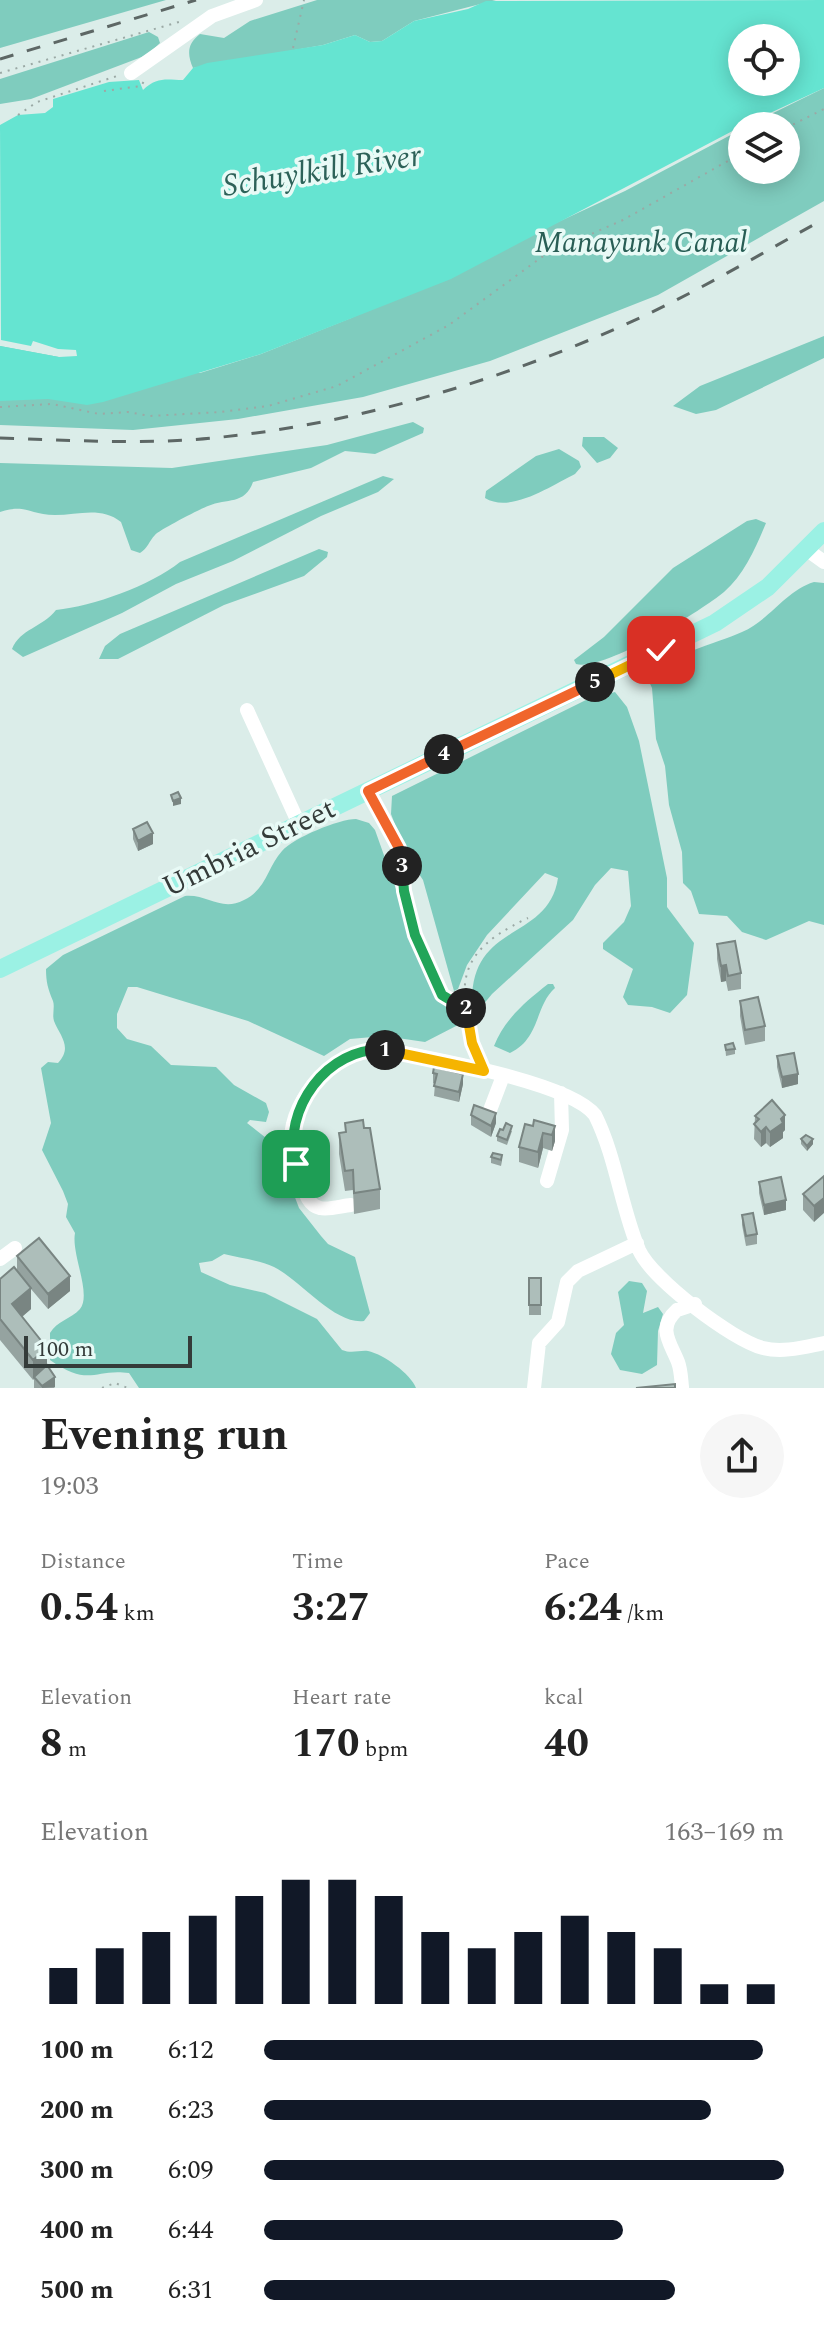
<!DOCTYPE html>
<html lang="en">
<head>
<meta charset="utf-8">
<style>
  :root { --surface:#fff; --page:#f6f6f6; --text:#222; --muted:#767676; --accent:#111827 }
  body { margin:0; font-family:Spectral,serif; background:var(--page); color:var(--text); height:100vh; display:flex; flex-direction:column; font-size:30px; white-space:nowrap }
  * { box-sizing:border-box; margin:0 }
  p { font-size:26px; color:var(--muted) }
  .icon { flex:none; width:44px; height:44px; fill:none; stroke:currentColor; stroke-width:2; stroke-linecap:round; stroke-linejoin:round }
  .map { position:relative; height:1388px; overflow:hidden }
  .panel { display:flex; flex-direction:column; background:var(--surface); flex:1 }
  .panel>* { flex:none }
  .tools { position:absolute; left:728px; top:24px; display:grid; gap:16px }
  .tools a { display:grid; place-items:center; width:72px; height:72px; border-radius:50%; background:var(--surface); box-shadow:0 4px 20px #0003; font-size:40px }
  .scale { position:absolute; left:24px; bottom:20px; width:168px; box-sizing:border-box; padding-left:8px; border:4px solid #343b39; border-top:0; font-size:22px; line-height:28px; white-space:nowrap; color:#343b39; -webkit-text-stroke:6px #e8faf6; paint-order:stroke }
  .pin { position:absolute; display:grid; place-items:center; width:68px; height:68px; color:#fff; margin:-34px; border-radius:16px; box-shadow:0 4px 12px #0006 }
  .km { position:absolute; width:40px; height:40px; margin:-20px; border-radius:50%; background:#222; color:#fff; font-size:22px; line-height:40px; text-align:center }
  .round { display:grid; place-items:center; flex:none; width:84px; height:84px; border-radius:42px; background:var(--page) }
  .headline { display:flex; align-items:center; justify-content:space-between; height:136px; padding:0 40px }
  h1 { font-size:44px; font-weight:700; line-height:60px }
  .metrics { display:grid; grid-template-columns:repeat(3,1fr); gap:12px; height:136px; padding:8px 40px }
  .metrics div { display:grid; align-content:center }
  .metrics b { font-size:40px; font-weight:700 }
  .metrics small { font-size:22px; font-weight:400 }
  .metrics p { font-size:22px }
  .chart { height:224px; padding:16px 40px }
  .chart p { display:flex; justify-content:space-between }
  .chart svg { width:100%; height:144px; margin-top:8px; stroke:var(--accent); stroke-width:6 }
  ul { padding:0 40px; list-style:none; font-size:26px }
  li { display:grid; grid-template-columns:128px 96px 1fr; align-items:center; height:60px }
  li i { height:20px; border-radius:10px; background:var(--accent) }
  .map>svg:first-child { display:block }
  .green { fill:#7fccbe }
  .water { fill:#65e4d1; fill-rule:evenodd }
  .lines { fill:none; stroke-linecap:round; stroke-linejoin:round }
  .path { stroke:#9ba9a5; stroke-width:2; stroke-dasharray:2 6; stroke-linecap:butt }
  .minor { stroke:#fff; stroke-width:14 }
  .major { stroke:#9bf1e4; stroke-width:18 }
  .rail { stroke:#5d6765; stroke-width:3; stroke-dasharray:14 14; stroke-linecap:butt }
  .wall { fill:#95a3a0 }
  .shaded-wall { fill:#798582 }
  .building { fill:#adbeba; stroke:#798582; stroke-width:2 }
  .split-1-casing { stroke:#fff; stroke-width:16 }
  .split-2-casing { stroke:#fff; stroke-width:16 }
  .split-3-casing { stroke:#fff; stroke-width:16 }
  .split-4-casing { stroke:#fff; stroke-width:16 }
  .split-5-casing { stroke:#fff; stroke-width:16 }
  .split-6-casing { stroke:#fff; stroke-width:16 }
  .split-1 { stroke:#22a559; stroke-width:10 }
  .split-2 { stroke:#f5b400; stroke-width:10 }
  .split-3 { stroke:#22a559; stroke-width:10 }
  .split-4 { stroke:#f0652b; stroke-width:10 }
  .split-5 { stroke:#f0652b; stroke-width:10 }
  .split-6 { stroke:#f5b400; stroke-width:10 }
  .labels { text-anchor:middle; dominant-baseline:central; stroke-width:7; stroke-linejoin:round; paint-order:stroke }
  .park-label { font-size:30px; font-style:italic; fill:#295e55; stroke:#e8faf6 }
  .street-label { font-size:30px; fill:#343b39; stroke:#e8faf6 }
  .water-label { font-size:32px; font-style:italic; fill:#2d6259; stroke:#e8faf6 }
</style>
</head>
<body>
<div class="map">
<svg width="824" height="1388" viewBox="0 0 824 1388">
  <rect width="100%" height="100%" fill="#dbede9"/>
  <!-- green -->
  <path class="green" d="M0,0H166L0,48Z
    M317,0H496L414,21L382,41L370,42L355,35L323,45L193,68C187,54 187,44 200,34L224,38L250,21Z
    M149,32L158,37L160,43L147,55L31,99L0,104V79Z
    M824,88V201L658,295L490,361L363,397L238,419L133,430L0,425V346L59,357L200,373L261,354L351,318L625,191L742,129V170H786V126H747Z
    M824,336V358L716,410L696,414L673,406L700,386Z
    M413,422L424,428L423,433L375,454L345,451L311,468L253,482C245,505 227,498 208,506C202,508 159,530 155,535C149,541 148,548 140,553L131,550L121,522C101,506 78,515 55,515C30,515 26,503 0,512V463L172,468L327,445Z
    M583,437H604L618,448L610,458L597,463L582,446Z
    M559,449L579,461L581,467L575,474C552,485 511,514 485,498L486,491L536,456Z
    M383,476L394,479L378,492L321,516L233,561L176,584L122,613L23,657L12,649C20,629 43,627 56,610C93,606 150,586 180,562Z
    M756,519L766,523C756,547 744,575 724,592C701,611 603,672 576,664L574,660L604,637L673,568L747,521Z
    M319,549L328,552L327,557L304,576L224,605L118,659H99L105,646L120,634Z
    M814,582L824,583V925L809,921L766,940L742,932L727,916L699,914L691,891L683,883L682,852L669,805L665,766L656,739L652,688L647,677C660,657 719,643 742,632C770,620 785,591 814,582Z
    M615,692L627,707L639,741L667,878V907L694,943L687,995L670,1013L652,1007L628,1005L623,997L633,969L603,949V943L624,922L631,906L628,871L611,868L595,885L573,920L492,994L473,1017C462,919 548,945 558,878L545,873L487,935L467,965L458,989L454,991L423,880L407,856L391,814L392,796L586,700Z
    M356,819L369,823L375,830L428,979L440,1001L458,1017V1025L425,1042L384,1036L350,1039L324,1056L248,1021L137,987H128L117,1014V1028L127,1039L151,1046L171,1065L216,1067L234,1085L266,1103L269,1112L266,1122L250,1120L247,1123L275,1145L299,1208L321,1236L328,1244L355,1257L370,1313L364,1321C335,1325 300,1280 274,1267C259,1260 240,1258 224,1254L212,1261L199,1263L201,1272L230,1285L265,1293L317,1319L342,1350C352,1354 359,1350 368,1351C383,1354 411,1374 416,1388H139L129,1373C94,1368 90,1388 50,1360V1333C57,1321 71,1319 80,1309C92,1294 71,1254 75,1233L66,1217L68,1204L63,1191L42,1150L51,1123L41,1068L48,1062L58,1063C73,1047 60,1036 54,1021C52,1015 55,1007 53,1001C48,989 46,982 46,969L63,955L185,896C208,894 221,912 244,900C266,890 268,866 282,851C293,838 339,819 356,819Z
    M548,984H553L555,988C534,1007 541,1038 510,1053L494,1046C505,1019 525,1002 548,984Z
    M629,1281L642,1283L647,1291L643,1313L658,1307L663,1314L658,1331L657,1365L642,1374L620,1370L611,1354L616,1333L624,1325L618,1292Z"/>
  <!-- water -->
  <path class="water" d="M824,0V88L742,126L451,279L261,354L103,402L87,405L48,399L0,401V346L59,357L77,356L76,350L58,349L33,341L31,346L1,340L0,125L18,115L45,113L53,107V99L109,82L139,80L143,90C157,76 168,80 183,80L193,68L207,63L323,45L355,35L370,42L382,41L414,21L468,9L486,1ZM786,38V82H742V38Z"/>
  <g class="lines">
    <!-- path -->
    <path class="path" d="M293,48L304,0
      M0,73L179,22
      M104,91L141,86L146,78
      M18,115L37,102L117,76
      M786,128L824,109
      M0,407L52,404L99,414L128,412L150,416L221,412L268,406L337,386L449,325L546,254L623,220L742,153
      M374,802L399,848L410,919L442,995L452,1001L464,1002
      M477,1056C471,1042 470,1028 467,1013C456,961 484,939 528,918
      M102,1388L115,1383L128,1388"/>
    <!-- minor -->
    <path class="minor" d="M131,73L212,16L256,0
      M806,549L824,562
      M247,710L299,824
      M487,1118L503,1076
      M547,1181L562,1130L561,1093
      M351,1205C341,1206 329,1210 320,1208C309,1206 305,1193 302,1184C298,1170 291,1156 291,1142C290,1096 338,1048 384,1049C428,1058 570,1082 595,1115C616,1157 621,1207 639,1250C652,1279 732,1340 763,1348C783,1353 804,1347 824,1343
      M0,1259L15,1248
      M682,1387C681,1378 681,1370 678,1362C670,1342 657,1328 677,1310L695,1304
      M534,1388L539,1343L558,1322L567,1282L578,1271L637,1243"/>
    <!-- major -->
    <path class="major" d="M0,969L715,623L768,587L824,531"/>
    <!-- rail -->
    <path class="rail" d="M0,59L196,0
      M0,438C71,440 141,445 212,438C345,426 493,383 615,329C687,298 755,257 824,219"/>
  </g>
  <!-- wall -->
  <path class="wall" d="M133,829L153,844L138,851L133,839Z
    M717,944L741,973V989L728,991L726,981L721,982L717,959Z
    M740,1001L765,1026V1041L745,1045L740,1016Z
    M725,1045L735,1049V1054L726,1056Z
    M777,1056L798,1084L782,1088L777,1067Z
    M433,1073L463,1084L459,1102L434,1096L435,1084L433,1083Z
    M471,1115L496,1123L491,1137L471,1125Z
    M755,1116L785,1130L783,1132V1138L770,1147L766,1143L761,1147L754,1139Z
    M345,1123L380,1189V1209L354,1214L353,1190L345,1191L339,1154V1133L345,1132Z
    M533,1126H555V1141L552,1151L543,1148L538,1168L519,1162V1147Z
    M503,1130L512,1131L507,1145L497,1141V1136Z
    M801,1139L813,1144L807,1151L801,1144Z
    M491,1157L502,1161L501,1166L491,1163Z
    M824,1176L814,1222L803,1210V1194Z
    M759,1182L786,1210L764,1215L759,1193Z
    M742,1215L757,1234V1244L746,1246L742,1225Z
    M17,1256L70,1291L48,1309L31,1289V1309L22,1317L47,1365L55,1387L54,1388H34V1379L33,1380L0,1340V1279L17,1271Z
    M529,1278H541V1315H529Z"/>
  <!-- shaded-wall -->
  <path class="shaded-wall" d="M181,798V804L173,806V801Z
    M153,833V844L138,851V841Z
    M726,965V981L721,982V966Z
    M463,1074V1084L459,1102V1092Z
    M798,1074V1084L782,1088V1077Z
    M496,1113V1123L491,1137V1126Z
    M785,1115V1130L783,1132V1138L770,1147V1132Z
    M555,1126V1141L552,1151V1135Z
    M766,1127V1143L761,1147V1132Z
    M543,1133V1148L538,1168V1152Z
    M813,1139V1144L807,1151V1146Z
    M824,1198V1213L814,1222V1206Z
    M786,1200V1210L764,1215V1205Z
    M70,1276V1291L48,1309V1294Z
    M31,1288V1309L12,1325V1304Z
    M47,1348V1368L34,1377L33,1380V1360Z
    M55,1377V1387L42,1388V1386Z"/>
  <!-- building -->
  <path class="building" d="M178,792L181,798L173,801L171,795Z
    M147,822L153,833L138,841L133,829Z
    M735,941L741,973L728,976L726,965L721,966L717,944Z
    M758,997L765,1026L745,1030L740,1001Z
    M733,1043L735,1049L726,1050L725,1045Z
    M794,1053L798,1074L782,1077L777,1056Z
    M434,1067L463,1074L459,1092L434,1086L437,1074L433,1073Z
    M772,1100L785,1115L781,1119L783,1123L770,1132L766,1127L761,1132L754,1124L759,1119L755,1116Z
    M474,1105L496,1113L491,1126L471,1115Z
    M363,1120L364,1128H370L380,1189L354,1193L353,1170L345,1171L339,1133L346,1132L345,1123Z
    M534,1120L555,1126L552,1135L543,1133L538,1152L519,1147L525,1124L533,1126Z
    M506,1123L512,1126L507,1140L497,1136L500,1129L503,1130Z
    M806,1135L813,1139L807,1146L801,1139Z
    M493,1153L502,1155L501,1160L491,1157Z
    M824,1176V1198L814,1206L803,1194Z
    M781,1177L786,1200L764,1205L759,1182Z
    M753,1213L757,1234L746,1236L742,1215Z
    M39,1238L70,1276L48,1294L17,1256Z
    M14,1267L31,1288L12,1304L47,1348L33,1360L0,1319V1279Z
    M529,1278H541V1305H529Z
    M47,1365L55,1377L42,1386L34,1377Z
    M675,1384V1388H636Z"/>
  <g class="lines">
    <!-- split-1 casing -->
    <g class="split-1-casing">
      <path id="split-1" d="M296,1164C281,1110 328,1046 385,1050"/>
    </g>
    <!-- split-2 casing -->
    <g class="split-2-casing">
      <path id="split-2" d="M385,1050L484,1071L472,1043L466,1008"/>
    </g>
    <!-- split-3 casing -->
    <g class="split-3-casing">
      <path id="split-3" d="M402,866L404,891L415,935L442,995L452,1001L464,1002L466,1008"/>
    </g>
    <!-- split-4 casing -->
    <g class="split-4-casing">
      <path id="split-4" d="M402,866L399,848L368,791L444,754"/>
    </g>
    <!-- split-5 casing -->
    <g class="split-5-casing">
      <path id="split-5" d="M444,754L595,682"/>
    </g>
    <!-- split-6 casing -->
    <g class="split-6-casing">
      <path id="split-6" d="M595,682L661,650"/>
    </g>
    <!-- split-1 -->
    <use href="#split-1" class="split-1"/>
    <!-- split-2 -->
    <use href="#split-2" class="split-2"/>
    <!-- split-3 -->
    <use href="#split-3" class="split-3"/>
    <!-- split-4 -->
    <use href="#split-4" class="split-4"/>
    <!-- split-5 -->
    <use href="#split-5" class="split-5"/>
    <!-- split-6 -->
    <use href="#split-6" class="split-6"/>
  </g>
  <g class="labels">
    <!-- park labels -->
    <g class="park-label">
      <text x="641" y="243">Manayunk Canal</text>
    </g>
    <!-- street labels -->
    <g class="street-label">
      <text transform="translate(249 848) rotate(-26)">Umbria Street</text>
    </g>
    <!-- water labels -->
    <g class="water-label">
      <text transform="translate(322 171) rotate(-9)">Schuylkill River</text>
    </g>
  </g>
</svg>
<div class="tools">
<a><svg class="icon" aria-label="locate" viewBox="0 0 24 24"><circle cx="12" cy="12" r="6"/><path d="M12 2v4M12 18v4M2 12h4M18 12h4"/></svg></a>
<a><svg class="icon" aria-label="layers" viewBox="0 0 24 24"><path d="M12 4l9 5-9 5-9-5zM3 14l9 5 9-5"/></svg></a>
</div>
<div class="scale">100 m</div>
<div class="pin" style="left:296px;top:1164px;background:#1e9e55"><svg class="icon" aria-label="arrive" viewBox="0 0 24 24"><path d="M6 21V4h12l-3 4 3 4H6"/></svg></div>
<div class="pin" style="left:661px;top:650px;background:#d93025"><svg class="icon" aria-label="check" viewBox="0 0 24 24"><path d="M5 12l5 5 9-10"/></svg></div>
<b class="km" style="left:385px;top:1050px">1</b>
<b class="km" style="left:466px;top:1008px">2</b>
<b class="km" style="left:402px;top:866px">3</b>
<b class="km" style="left:444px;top:754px">4</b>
<b class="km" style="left:595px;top:682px">5</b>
</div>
<section class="panel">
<div class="headline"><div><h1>Evening run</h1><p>19:03</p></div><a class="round"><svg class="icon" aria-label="share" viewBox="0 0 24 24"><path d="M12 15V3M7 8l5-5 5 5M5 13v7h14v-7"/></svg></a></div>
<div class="metrics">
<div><p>Distance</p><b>0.54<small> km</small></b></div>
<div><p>Time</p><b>3:27</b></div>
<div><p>Pace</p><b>6:24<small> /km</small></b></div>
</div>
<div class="metrics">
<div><p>Elevation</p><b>8<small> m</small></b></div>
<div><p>Heart rate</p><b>170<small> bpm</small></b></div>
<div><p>kcal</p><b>40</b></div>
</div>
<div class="chart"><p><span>Elevation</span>163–169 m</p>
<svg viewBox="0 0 160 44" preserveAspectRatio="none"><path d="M5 44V33M15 44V27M25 44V22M35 44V17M45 44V11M55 44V6M65 44V6M75 44V11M85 44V22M95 44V27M105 44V22M115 44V17M125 44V22M135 44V27M145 44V38M155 44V38"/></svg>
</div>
<ul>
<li><b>100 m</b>6:12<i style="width:96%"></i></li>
<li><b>200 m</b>6:23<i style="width:86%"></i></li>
<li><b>300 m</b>6:09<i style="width:100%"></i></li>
<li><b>400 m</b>6:44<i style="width:69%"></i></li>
<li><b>500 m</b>6:31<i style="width:79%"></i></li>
</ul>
</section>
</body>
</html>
